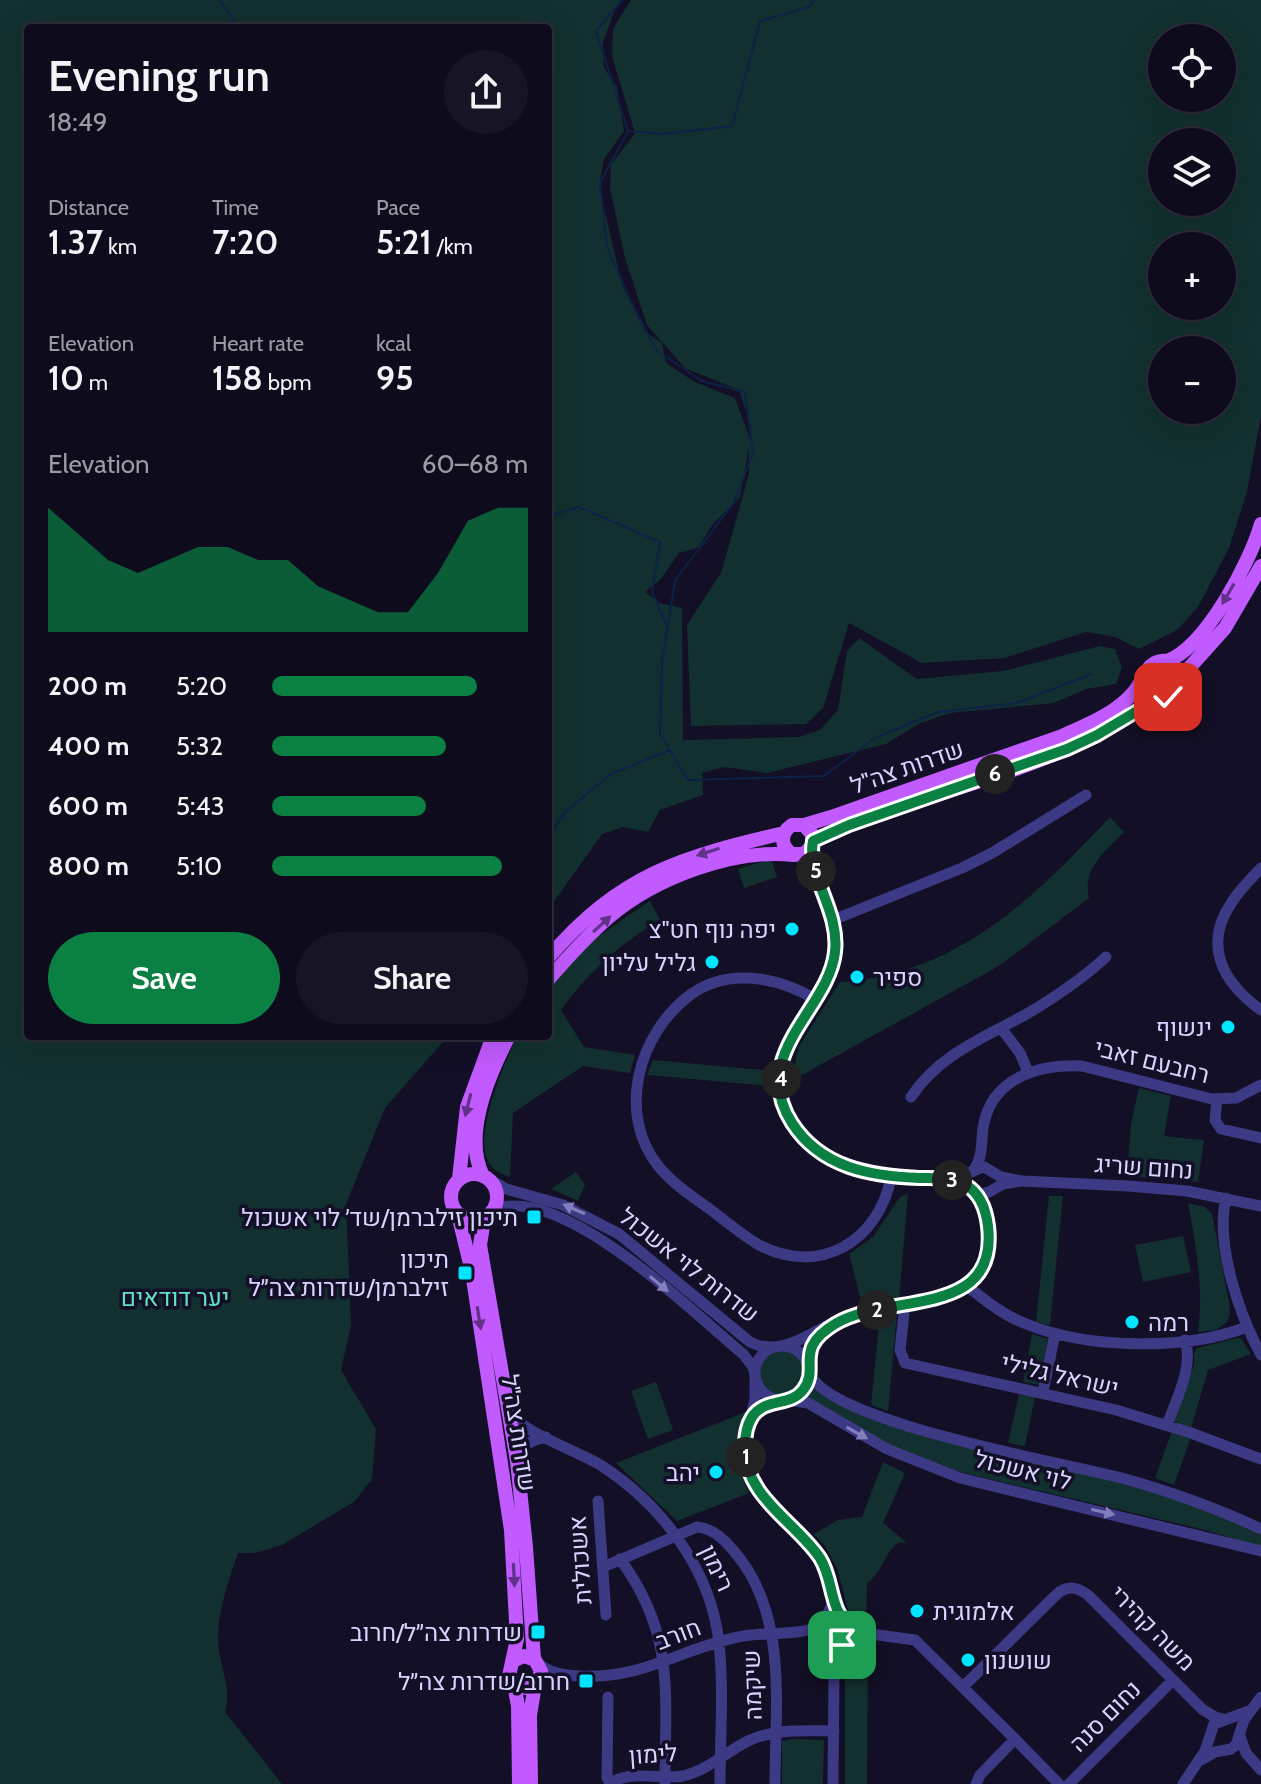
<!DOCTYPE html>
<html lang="en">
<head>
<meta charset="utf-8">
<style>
  :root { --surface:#0e0b1c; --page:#171425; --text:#f1f3f6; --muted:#9b9ba3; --line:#2e2b3b; --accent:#0b8043 }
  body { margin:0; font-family:Cabin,Heebo,sans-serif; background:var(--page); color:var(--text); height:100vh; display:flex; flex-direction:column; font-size:30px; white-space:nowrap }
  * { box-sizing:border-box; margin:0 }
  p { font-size:26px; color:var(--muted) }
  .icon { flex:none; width:44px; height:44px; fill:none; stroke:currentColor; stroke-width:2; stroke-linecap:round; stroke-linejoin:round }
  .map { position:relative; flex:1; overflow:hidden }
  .drawer { position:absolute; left:24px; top:24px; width:528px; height:1016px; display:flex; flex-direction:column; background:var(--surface); border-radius:8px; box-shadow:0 8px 32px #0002,0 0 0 2px var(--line) }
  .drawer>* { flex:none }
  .fabs { position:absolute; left:1148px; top:24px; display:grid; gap:16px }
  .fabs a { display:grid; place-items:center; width:88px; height:88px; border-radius:50%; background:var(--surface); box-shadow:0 8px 32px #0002,0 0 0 2px var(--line); font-size:40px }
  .pin { position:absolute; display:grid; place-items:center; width:68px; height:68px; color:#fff; margin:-34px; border-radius:16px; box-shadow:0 4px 12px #0006 }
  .km { position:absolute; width:40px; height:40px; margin:-20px; border-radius:50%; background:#222; color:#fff; font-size:22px; line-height:40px; text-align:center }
  .round { display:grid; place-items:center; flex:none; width:84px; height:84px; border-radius:42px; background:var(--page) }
  .overview { display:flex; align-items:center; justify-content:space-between; height:136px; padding:0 24px }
  h1 { font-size:44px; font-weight:600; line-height:60px }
  .metrics { display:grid; grid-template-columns:repeat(3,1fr); gap:12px; height:136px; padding:8px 24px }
  .metrics div { display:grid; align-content:center }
  .metrics b { font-size:34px; font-weight:600 }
  .metrics small { font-size:22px; font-weight:400 }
  .metrics p { font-size:22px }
  .chart { height:224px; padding:16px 24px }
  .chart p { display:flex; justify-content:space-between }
  .chart svg { width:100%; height:144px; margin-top:8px; fill:var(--accent); opacity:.7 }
  .action { display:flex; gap:16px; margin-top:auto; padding:16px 24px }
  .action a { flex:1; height:92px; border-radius:48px; background:var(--accent); color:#fff; font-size:32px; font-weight:600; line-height:92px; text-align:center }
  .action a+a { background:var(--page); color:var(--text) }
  ul { padding:0 24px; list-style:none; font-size:26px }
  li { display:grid; grid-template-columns:128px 96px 1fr; align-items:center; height:60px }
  li i { height:20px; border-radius:10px; background:var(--accent) }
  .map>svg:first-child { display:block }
  .green { fill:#12302f; fill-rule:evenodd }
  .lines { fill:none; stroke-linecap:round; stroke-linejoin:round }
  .stream { stroke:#0c2248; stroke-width:2 }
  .minor { stroke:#3d3a85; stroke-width:11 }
  .major { stroke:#c25bff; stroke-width:14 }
  .oneway { fill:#623188 }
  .oneway2 { fill:#837fbc }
  .route-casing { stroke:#fff; stroke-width:16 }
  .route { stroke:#0b8043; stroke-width:10 }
  .poi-dot { fill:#00e5ff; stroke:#130f26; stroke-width:3 }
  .labels { text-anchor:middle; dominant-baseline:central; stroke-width:7; stroke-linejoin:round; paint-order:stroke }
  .street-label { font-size:24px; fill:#d9d4ff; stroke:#130f26 }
  .poi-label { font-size:24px; fill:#d9d4ff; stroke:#130f26; text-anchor:end }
  .park-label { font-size:24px; fill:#5fe0c0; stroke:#130f26 }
</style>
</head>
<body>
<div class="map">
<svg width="1261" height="1784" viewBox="0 0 1261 1784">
  <rect width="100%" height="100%" fill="#130f26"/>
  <!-- green -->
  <path class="green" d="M0,0H622L616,7L603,42L604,68L617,87L624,131L604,159L599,187L622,285L645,332L662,343L666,363L695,382L735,398L750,439L751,426L739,390L685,368L647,325L625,258L610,188L611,165L635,133L612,56L613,29L631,0H1261V416L1247,492L1229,548L1198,607L1177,630L1139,649L1115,637L1086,632L1004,658L922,663L849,623L823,708L806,724L691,726L687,625L721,573L749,474V447L740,497L712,525L699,547L679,553L660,580L645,592L659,603L682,608L683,740L798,737L820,730L838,710L847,651L859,638L917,679L1003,671L1100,646L1115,649L1122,667L1116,684L1086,689L1054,703L950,713L920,723L886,744L767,773L724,767L702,773L703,795L660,810L648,832L623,827L602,834L548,910V28H28V1036H448L385,1108L346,1204L351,1325L341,1370L376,1429L372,1479L354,1502L282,1545L255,1553H238C229,1580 218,1609 218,1638C218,1664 233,1687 225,1712L282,1784H0ZM1162,38H1222V98H1162ZM1162,142H1222V202H1162ZM1162,246H1222V306H1162ZM1162,350H1222V410H1162Z
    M1110,817L1124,832C1105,852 1082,868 1089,898L999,966L791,1081L799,1046L840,982C958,974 1033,899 1110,817Z
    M771,859L777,877L744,888L738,869Z
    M650,901L660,920C620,944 588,972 561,1010L584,1047L635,1055L630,1073L583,1066L513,1113L510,1177C502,1174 494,1171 489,1163C472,1137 505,1062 517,1036H548V987L597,937Z
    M653,1060L771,1071L770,1086L647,1075Z
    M1139,1088L1171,1096L1164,1136L1204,1140L1198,1182L1127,1176L1131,1124Z
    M576,1172L585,1185L578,1201L551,1189Z
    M908,1193L899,1300L863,1308L849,1254L873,1237L900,1197Z
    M1049,1196H1063L1050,1325L1036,1322Z
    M1188,1203L1205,1207L1212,1214L1229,1302L1230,1313L1227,1322L1216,1330L1198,1332C1204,1287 1196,1247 1188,1203Z
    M1183,1236L1191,1272L1143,1282L1135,1245Z
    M897,1312L888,1411L871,1405L880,1315Z
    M1032,1334L1048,1339L1039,1385L1023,1382Z
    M1237,1338L1241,1339L1251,1354L1208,1370L1191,1428L1174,1422L1194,1365V1353L1197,1348Z
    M760 1373a22 22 0 1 1 44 0a22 22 0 1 1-44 0Z
    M656,1382L673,1430L648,1439L631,1391Z
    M811,1385C825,1399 847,1407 865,1414C942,1445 1020,1458 1100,1478C1156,1492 1210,1510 1261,1535V1547L1205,1530L960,1472L891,1446L805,1397Z
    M1019,1394L1035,1397L1025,1446L1008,1443Z
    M746,1412C733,1439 737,1467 749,1493L677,1521L616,1463Z
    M1172,1431L1191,1437L1174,1485L1155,1478Z
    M883,1462L905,1473L883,1523L908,1544L900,1542C883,1552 884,1572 867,1583L866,1626L855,1621L849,1613L837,1568L825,1546L814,1534L838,1520L862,1517Z
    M868,1643L867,1784H845V1660L852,1647Z
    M795,1739L824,1740L823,1784H782V1741Z"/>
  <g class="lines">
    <!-- stream -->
    <path class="stream" d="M219,0L240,28
      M622,0L596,31L628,131L600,183L607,247L633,306L656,350L702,381L745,392L753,453L734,502L675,581L662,661L660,734L688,780L824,776L875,738L938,712L1017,703L1091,674
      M630,131L662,134L732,126L760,21L809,7L814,0
      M548,516L579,507L660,542L652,592L666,624
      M548,839L564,813L611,774L670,750"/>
    <!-- minor -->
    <path class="minor" d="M796,855C812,865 821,882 827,899C857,981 801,992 784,1057C770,1111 807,1156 859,1171C887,1179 921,1180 950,1179C964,1179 972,1169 984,1167L1001,1177L1022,1181
      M1261,868C1251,879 1240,889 1232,902C1202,945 1223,983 1261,1010
      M833,920L962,868L992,853L1086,795
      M815,999C777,977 728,967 690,995C638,1034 616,1114 659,1167C675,1186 696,1199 715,1213C729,1224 744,1236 759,1245C820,1277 879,1241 891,1177
      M1001,1028L1020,1053L1028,1072
      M911,1097C939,1055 983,1038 1025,1015C1054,998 1082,979 1106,957
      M1217,1099L1215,1120L1221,1129L1261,1138
      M974,1170C983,1157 981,1143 983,1128C991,1078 1038,1064 1082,1066L1212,1099L1236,1098L1261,1085
      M489,1179L506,1189L563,1205L619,1234L750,1342L760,1346L773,1347
      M951,1179L981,1194L989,1192L1003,1184L1022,1181L1128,1186L1187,1191L1261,1206
      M1226,1198C1215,1244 1239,1314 1261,1355
      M493,1210C560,1181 695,1314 744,1355L753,1367L755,1375
      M967,1286C985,1300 1003,1315 1024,1323C1086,1349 1184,1351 1247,1327
      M905,1304L900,1350L905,1363L1116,1410L1191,1433L1261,1459
      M755 1373a27 27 0 1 1 54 0a27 27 0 1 1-54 0Z
      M780,1346C798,1345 826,1323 847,1317C897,1301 988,1310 988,1238C988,1222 986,1205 975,1192
      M807,1363L813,1344L828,1329
      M809,1371C823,1423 1074,1464 1129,1480C1174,1493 1219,1509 1261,1529
      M755,1379V1399L745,1446L749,1471L763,1497L822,1562L837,1607L849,1629L848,1639L838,1653L834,1672L833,1784
      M1043,1392L1055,1334
      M788,1400L808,1403L887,1449L960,1478L1261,1551
      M509,1411C522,1433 578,1451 602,1466C662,1505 712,1571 719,1644C724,1690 720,1738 720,1784
      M1167,1425C1176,1400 1194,1367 1185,1340
      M518,1459C522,1444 532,1440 546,1437
      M598,1501L606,1615
      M620,1559C676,1635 665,1695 665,1783
      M603,1567L697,1527C711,1528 723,1538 732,1549C789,1611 775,1707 775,1784
      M846,1623L863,1633L915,1640L1015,1739
      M538,1663C549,1673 563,1675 578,1676C641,1680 680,1649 738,1637C764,1631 800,1637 822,1625
      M833,1668C831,1657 819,1636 820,1630C822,1620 831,1613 833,1599
      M963,1687L1057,1594C1068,1585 1077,1587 1088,1595L1202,1709L1215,1717L1224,1719
      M608,1697L607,1778L611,1784
      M1240,1736L1246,1753L1261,1770
      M1201,1760L1215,1752L1231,1749L1236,1745L1244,1720L1261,1697
      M610,1784C628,1769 661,1780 683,1776C708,1770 726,1752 748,1741C775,1728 805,1731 834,1731
      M976,1784L980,1775L1015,1739L1059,1784
      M1069,1784L1173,1680
      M1183,1784L1205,1751L1214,1724L1249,1711"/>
    <!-- major -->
    <path class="major" d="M1167,661C1206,647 1250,562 1261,524
      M1182,676L1225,628L1261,566
      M804,825L812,834V846L804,854H792C780,846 780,833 792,825H804L831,817L1062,736C1086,725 1115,714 1133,693C1145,680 1145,659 1167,661L1180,671L1181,682C1176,699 1157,700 1143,708C1117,721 1094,737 1067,749C985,785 894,802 813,841
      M548,958C620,874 681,857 784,833
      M548,980C567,958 587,936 609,917C655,878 734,848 794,855
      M451 1197a23 23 0 1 1 46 0a23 23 0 1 1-46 0Z
      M483,1176C462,1134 489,1074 509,1036
      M459,1179L467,1107L493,1036
      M458,1214L472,1272L511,1530L517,1639L509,1676L516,1686L526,1688L537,1683L541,1671L535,1660L524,1656L513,1661
      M488,1215L483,1226L480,1245L517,1461L526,1547L534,1659
      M514,1684L518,1706L519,1784
      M531,1784L530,1715L535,1685"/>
  </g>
  <!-- one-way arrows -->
  <defs><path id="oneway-solid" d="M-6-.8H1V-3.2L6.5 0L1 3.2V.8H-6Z" transform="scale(2)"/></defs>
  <g class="oneway">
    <use href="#oneway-solid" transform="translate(1228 594) rotate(120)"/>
    <use href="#oneway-solid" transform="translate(708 852) rotate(162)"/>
    <use href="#oneway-solid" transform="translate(602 924) rotate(-42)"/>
    <use href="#oneway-solid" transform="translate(468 1105) rotate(104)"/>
    <use href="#oneway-solid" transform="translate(479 1318) rotate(81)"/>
    <use href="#oneway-solid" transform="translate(514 1575) rotate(87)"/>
  </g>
  <g class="oneway2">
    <use href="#oneway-solid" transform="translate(574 1209) rotate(-156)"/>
    <use href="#oneway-solid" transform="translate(659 1284) rotate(40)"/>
    <use href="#oneway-solid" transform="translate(857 1433) rotate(29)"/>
    <use href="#oneway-solid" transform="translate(1103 1512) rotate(13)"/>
  </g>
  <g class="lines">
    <!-- route casing -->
    <g class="route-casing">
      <path id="route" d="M842,1645C857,1632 843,1623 837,1609C830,1592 830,1574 820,1558C795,1521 744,1497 745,1446C745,1436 747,1425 752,1417C765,1397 790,1407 803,1390C821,1367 792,1350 835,1324C888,1292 999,1320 988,1226C986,1210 981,1194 966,1185C952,1177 935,1178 919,1178C871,1176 821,1168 792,1123C748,1054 829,1009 835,952C840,910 806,875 813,841L849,825L1067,749L1097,735L1149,704L1168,697"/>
    </g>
    <!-- route -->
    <use href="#route" class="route"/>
  </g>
  <!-- markers -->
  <g class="poi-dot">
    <circle cx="792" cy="929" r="8"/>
    <circle cx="712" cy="962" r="8"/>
    <circle cx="857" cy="977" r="8"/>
    <circle cx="1228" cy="1027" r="8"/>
    <rect x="526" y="1209" width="16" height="16" rx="4"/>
    <rect x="457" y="1265" width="16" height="16" rx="4"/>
    <circle cx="1132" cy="1322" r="8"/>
    <circle cx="716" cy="1472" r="8"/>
    <circle cx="917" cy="1611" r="8"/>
    <rect x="530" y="1624" width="16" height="16" rx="4"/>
    <circle cx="968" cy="1660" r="8"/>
    <rect x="578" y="1673" width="16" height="16" rx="4"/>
  </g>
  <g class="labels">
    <!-- street labels -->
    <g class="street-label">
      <text transform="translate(907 767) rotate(-19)">שדרות צה"ל</text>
      <text transform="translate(1152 1061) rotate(14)">רחבעם זאבי</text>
      <text transform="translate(1144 1167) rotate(4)">נחום שריג</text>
      <text transform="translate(689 1265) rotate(38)">שדרות לוי אשכול</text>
      <text transform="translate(1060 1375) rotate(13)">ישראל גלילי</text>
      <text transform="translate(519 1433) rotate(81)">שדרות צה"ל</text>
      <text transform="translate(1023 1470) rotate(14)">לוי אשכול</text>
      <text transform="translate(580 1560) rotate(-94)">אשכולית</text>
      <text transform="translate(717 1568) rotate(65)">רימון</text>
      <text transform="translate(1153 1628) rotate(45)">משה קהירי</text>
      <text transform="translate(678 1634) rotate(-21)">חורב</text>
      <text transform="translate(752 1685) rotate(-92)">שיקמה</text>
      <text transform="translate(1105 1716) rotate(-45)">נחום סנה</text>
      <text transform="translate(653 1754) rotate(-4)">לימון</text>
    </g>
    <!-- poi labels -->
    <g class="poi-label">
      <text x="776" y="929">יפה נוף חט"צ</text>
      <text x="696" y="962">גליל עליון</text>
      <text x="873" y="977" text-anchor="start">ספיר</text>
      <text x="1212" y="1027">ינשוף</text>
      <text x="518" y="1217">תיכון זילברמן/שד׳ לוי אשכול</text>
      <text x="449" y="1259">תיכון<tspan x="449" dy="28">זילברמן/שדרות צה״ל</tspan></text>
      <text x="1148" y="1322" text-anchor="start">רמה</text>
      <text x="700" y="1472">יהב</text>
      <text x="933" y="1611" text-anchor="start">אלמוגית</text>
      <text x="522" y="1632">שדרות צה״ל/חרוב</text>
      <text x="984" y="1660" text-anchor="start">שושנון</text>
      <text x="570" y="1681">חרוב/שדרות צה״ל</text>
    </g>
    <!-- park labels -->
    <g class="park-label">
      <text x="175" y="1297">יער דודאים</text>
    </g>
  </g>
</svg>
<div class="fabs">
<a><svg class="icon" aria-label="locate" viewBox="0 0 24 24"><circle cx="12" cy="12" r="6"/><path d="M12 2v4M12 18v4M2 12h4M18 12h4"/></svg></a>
<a><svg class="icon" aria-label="layers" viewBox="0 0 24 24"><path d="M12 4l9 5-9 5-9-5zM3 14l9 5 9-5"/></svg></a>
<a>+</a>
<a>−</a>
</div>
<div class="pin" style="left:842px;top:1645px;background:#1e9e55"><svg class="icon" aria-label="arrive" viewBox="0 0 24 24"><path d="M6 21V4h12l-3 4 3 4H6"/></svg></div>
<div class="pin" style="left:1168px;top:697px;background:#d93025"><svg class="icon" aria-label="check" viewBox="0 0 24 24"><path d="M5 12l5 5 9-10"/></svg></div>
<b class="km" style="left:746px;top:1457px">1</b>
<b class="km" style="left:877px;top:1310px">2</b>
<b class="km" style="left:952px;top:1180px">3</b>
<b class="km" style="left:781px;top:1079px">4</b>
<b class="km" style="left:816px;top:871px">5</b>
<b class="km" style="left:995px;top:774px">6</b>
<section class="drawer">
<div class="overview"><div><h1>Evening run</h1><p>18:49</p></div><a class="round"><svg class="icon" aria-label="share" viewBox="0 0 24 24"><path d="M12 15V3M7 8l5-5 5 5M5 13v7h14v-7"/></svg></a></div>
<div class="metrics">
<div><p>Distance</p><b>1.37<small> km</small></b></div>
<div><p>Time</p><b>7:20</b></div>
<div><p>Pace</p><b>5:21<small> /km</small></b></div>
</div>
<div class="metrics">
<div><p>Elevation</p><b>10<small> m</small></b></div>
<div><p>Heart rate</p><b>158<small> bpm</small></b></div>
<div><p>kcal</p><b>95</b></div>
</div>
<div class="chart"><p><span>Elevation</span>60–68 m</p>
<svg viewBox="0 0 160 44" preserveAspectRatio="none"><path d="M0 44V6L10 14L20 22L30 26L40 22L50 18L60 18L70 22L80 22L90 30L100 34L110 38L120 38L130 26L140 10L150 6L160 6V44z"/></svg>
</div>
<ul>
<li><b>200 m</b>5:20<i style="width:80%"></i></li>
<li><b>400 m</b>5:32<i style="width:68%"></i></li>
<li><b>600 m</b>5:43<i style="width:60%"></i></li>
<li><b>800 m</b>5:10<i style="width:90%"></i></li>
</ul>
<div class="action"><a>Save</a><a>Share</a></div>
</section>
</div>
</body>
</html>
